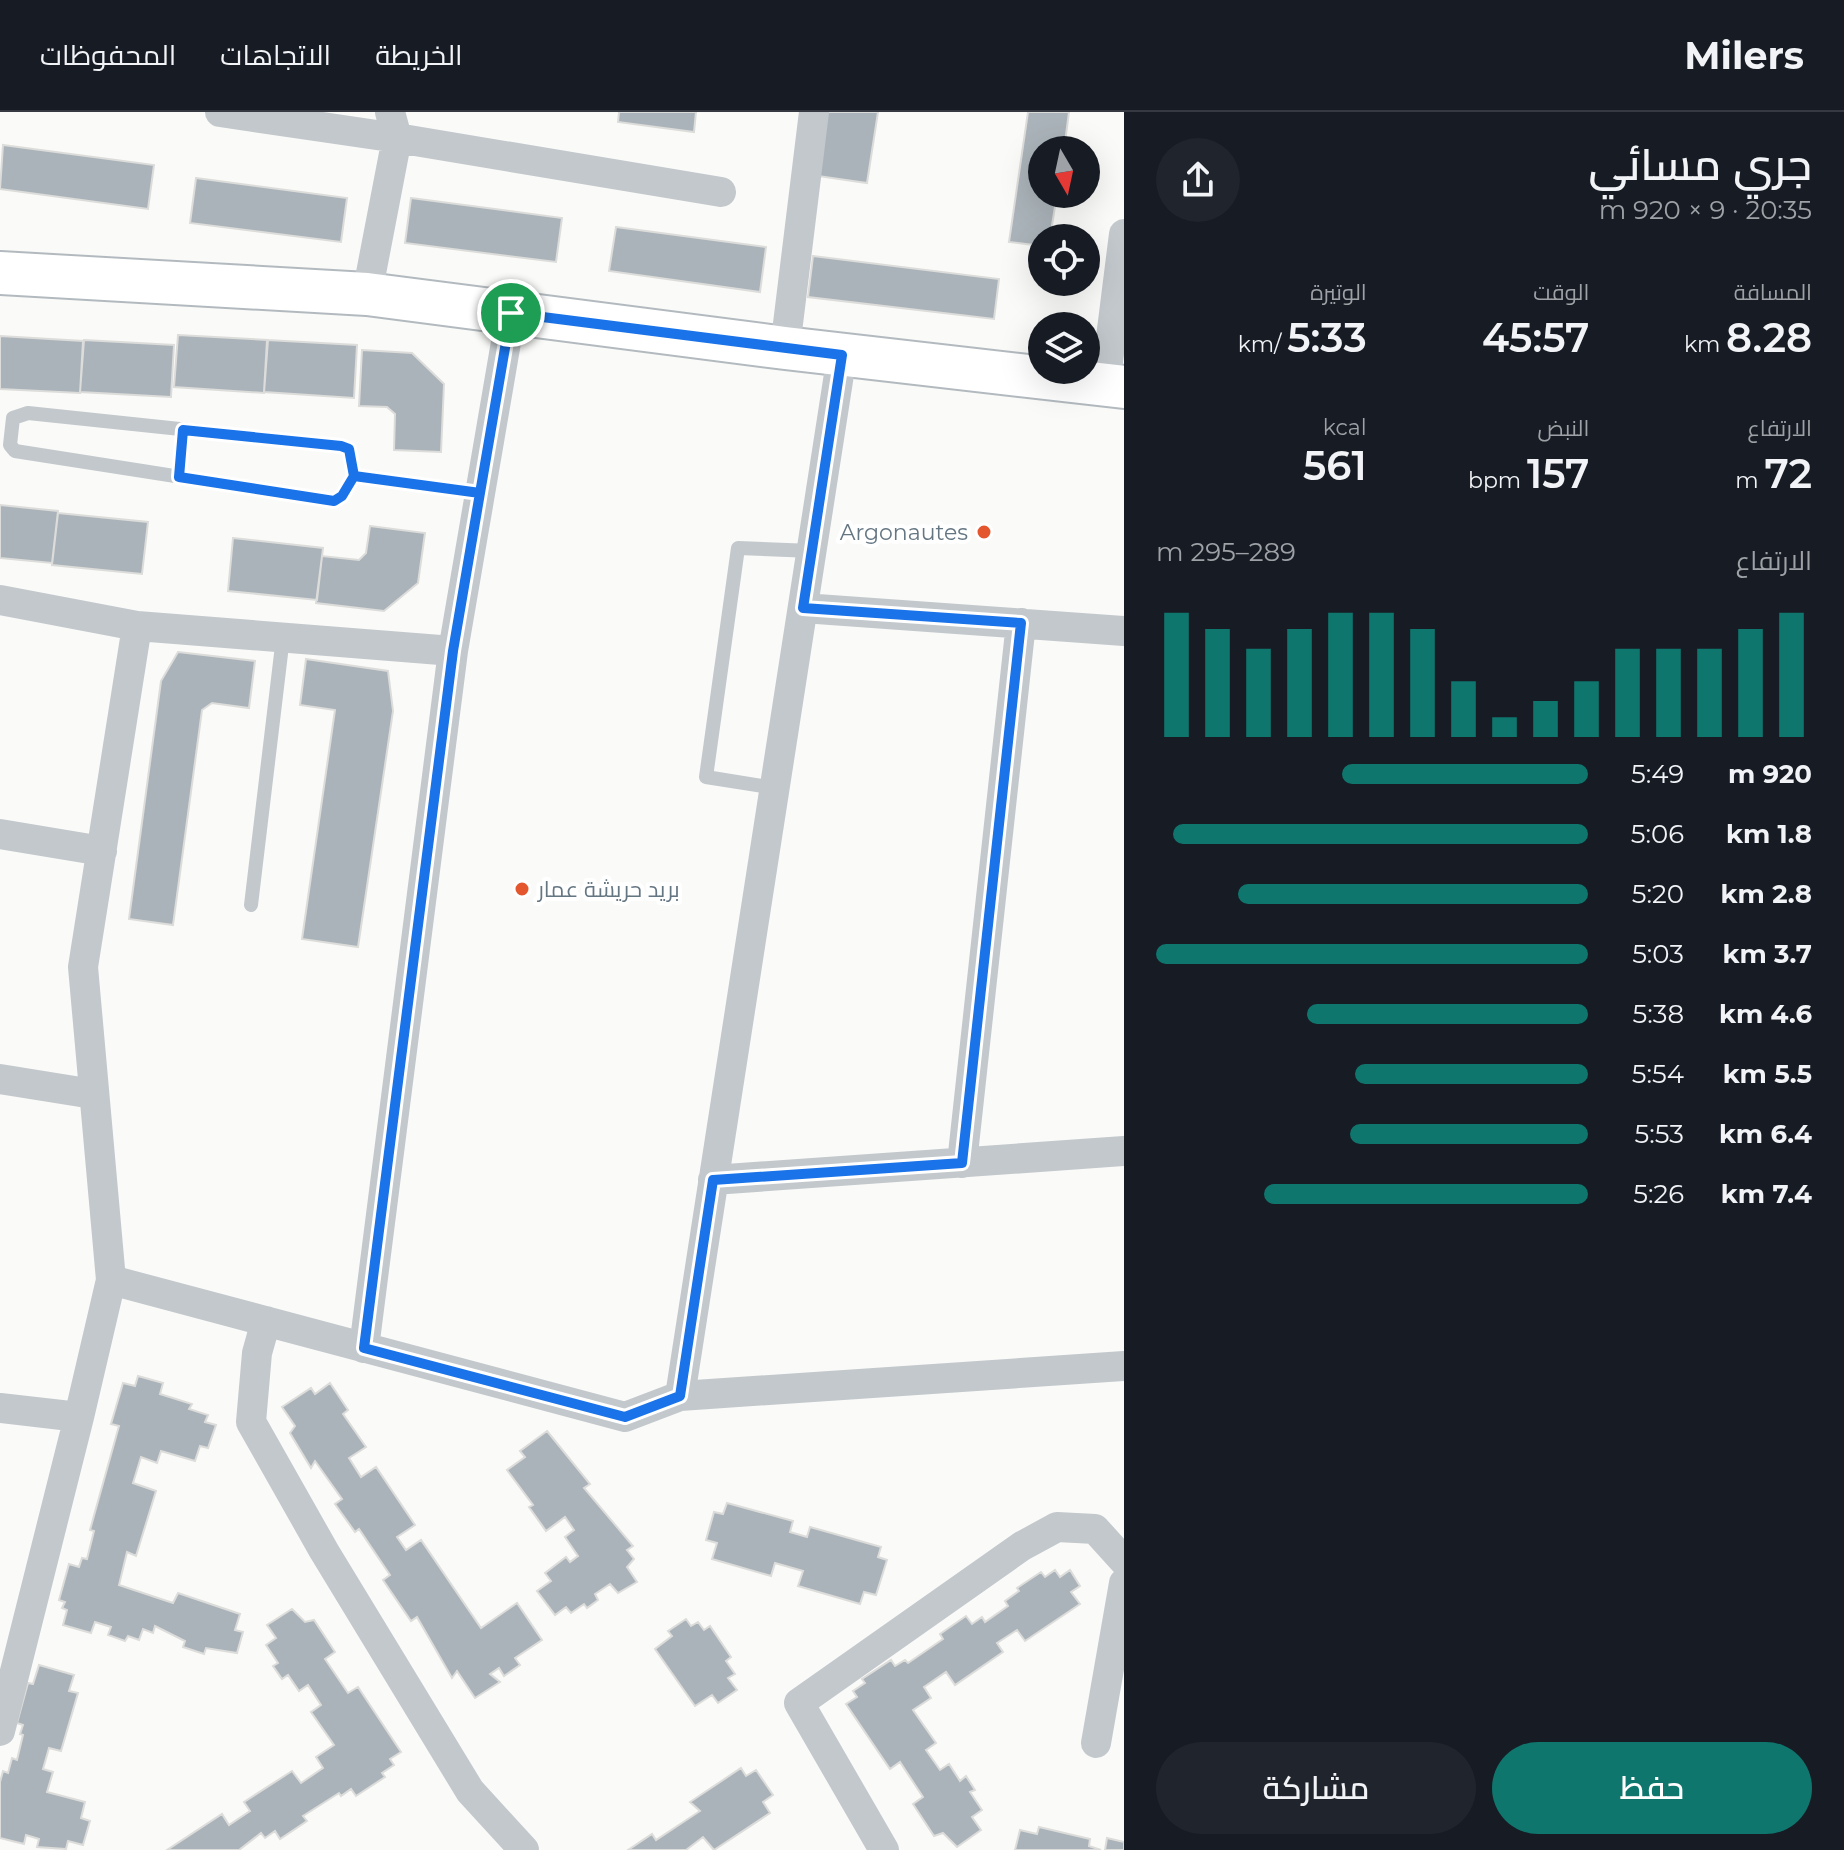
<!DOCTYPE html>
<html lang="ar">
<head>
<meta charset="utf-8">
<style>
  :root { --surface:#171b24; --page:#20242c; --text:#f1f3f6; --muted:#9ea1a6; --line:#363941; --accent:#0f766e }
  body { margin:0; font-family:Montserrat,Cairo,sans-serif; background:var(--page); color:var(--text); direction:rtl; height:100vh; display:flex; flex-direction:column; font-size:30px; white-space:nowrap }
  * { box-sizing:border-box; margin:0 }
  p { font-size:26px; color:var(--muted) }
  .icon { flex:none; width:44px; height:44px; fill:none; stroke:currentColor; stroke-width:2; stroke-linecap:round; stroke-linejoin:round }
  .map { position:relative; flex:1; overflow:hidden; direction:ltr }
  .side { display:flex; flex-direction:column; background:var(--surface); width:720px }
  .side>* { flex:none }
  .needle { width:52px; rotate:171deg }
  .tools { position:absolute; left:1028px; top:24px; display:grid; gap:16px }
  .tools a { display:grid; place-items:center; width:72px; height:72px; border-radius:50%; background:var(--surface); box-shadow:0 8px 32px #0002; font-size:40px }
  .pin { position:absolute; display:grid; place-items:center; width:68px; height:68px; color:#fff; margin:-34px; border:4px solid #fff; border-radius:50%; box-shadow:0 2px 8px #0007 }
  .round { display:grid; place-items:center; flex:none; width:84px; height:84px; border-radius:42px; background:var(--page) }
  .head { display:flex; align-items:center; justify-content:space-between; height:136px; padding:0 32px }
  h1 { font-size:44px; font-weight:600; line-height:60px }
  .figures { display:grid; grid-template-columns:repeat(3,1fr); gap:12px; height:136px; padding:8px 32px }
  .figures div { display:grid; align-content:center }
  .figures b { font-size:40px; font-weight:600 }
  .figures small { font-size:22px; font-weight:400 }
  .figures p { font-size:22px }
  .chart { height:224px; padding:16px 32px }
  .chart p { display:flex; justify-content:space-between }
  .chart svg { width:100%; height:144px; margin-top:8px; stroke:var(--accent); stroke-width:6 }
  .primary-button { display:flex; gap:16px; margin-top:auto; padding:16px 32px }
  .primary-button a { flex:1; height:92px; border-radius:48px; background:var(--accent); color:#fff; font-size:32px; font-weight:600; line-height:92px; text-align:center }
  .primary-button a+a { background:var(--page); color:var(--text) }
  ul { padding:0 32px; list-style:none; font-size:26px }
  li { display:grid; grid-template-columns:128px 96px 1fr; align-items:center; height:60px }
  li i { height:20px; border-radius:10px; background:var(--accent) }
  header { display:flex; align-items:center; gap:48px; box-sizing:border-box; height:112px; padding:0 40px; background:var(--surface); border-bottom:2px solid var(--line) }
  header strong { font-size:38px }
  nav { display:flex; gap:44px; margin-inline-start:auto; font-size:28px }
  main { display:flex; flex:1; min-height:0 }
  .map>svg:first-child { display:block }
  .building { fill:#aab3b9; stroke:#dcdcda; stroke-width:2 }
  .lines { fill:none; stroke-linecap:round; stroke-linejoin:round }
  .secondary-casing { stroke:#b3babf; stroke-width:46 }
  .lane { stroke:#c3c8cc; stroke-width:14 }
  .street { stroke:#c3c8cc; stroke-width:30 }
  .secondary { stroke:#fff; stroke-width:42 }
  .route-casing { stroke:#fff; stroke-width:16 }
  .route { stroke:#1a73e8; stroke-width:10 }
  .poi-dot { fill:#e4572e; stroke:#fff; stroke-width:3 }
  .labels { text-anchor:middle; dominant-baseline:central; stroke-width:8; stroke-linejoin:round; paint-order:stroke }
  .poi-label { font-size:22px; fill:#657683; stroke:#fff; text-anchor:end }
</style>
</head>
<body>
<header>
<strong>Milers</strong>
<nav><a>الخريطة</a><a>الاتجاهات</a><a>المحفوظات</a></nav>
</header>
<main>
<section class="side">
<div class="head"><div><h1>جري مسائي</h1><p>20:35 · 9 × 920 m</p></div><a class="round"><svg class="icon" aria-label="share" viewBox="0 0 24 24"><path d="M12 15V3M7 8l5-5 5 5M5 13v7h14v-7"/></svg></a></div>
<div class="figures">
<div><p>المسافة</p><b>8.28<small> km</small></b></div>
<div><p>الوقت</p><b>45:57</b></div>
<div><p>الوتيرة</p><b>5:33<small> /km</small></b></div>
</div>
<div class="figures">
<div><p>الارتفاع</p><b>72<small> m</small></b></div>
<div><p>النبض</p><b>157<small> bpm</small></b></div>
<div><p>kcal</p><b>561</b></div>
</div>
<div class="chart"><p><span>الارتفاع</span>289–295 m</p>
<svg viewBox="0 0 160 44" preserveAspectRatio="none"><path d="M5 44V6M15 44V11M25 44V17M35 44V11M45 44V6M55 44V6M65 44V11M75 44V27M85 44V38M95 44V33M105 44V27M115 44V17M125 44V17M135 44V17M145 44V11M155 44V6"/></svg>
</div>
<ul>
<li><b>920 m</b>5:49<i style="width:57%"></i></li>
<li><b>1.8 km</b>5:06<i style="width:96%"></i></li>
<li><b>2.8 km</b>5:20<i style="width:81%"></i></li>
<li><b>3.7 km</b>5:03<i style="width:100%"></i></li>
<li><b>4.6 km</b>5:38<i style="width:65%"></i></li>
<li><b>5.5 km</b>5:54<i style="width:54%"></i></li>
<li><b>6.4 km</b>5:53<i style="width:55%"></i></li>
<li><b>7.4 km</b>5:26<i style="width:75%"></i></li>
</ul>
<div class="primary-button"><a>حفظ</a><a>مشاركة</a></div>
</section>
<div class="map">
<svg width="1124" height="1738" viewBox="0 0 1124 1738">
  <rect width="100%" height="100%" fill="#fafaf8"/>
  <!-- building -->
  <path class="building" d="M619,0H696L694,20L618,10Z
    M827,0H878L867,71L818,64Z
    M1028,0H1069L1064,38H1042V82H1057L1050,126H1042V134L1009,130Z
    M3,33L154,53L148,97L0,77Z
    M196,66L347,86L341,130L190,111Z
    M411,86L562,106L556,150L405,131Z
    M616,115L766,135L760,180L609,159Z
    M813,144L999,167L994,207L808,185Z
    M178,223L268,228L264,281L174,275Z
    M0,224L83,229L80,281L0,277Z
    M84,228L174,233L171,285L80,280Z
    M267,228L357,233L354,286L264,280Z
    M362,238L412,241L444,272L441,340L394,338L395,302L387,295L359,294Z
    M0,393L58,399L52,451L0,446Z
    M58,401L148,410L142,462L52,453Z
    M370,414L425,421L418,471L384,499L316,491L322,444L359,448L366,441Z
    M233,426L323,436L317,488L228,479Z
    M178,540L255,549L249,596L212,591L202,598L173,813L129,807L161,569Z
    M306,547L388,559L393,599L358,835L302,827L335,598L300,593Z
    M138,1264L163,1271L160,1282L192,1292L189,1297L208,1303L205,1310L216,1313L208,1336L200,1334L195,1349L161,1339L157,1351L141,1345L133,1371L156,1379L136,1444L127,1440L119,1473L173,1491L178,1481L240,1502L235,1518L243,1520L237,1541L206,1536L204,1542L183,1535L185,1529L155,1514L153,1521L143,1517L139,1528L128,1524L125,1529L108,1523L111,1515L95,1510L91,1521L63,1513L67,1498L62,1496L65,1490L59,1488L69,1452L79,1455L82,1446L87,1447L94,1419L90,1418L119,1314L111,1312L123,1271L135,1274Z
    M330,1271L348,1298L343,1302L366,1335L349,1346L361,1365L376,1355L415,1413L397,1425L406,1438L421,1428L481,1516L517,1491L542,1528L515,1546L520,1553L504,1564L499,1556L490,1562L500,1570L475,1586L457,1559L452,1566L417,1505L411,1509L383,1468L390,1463L359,1417L355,1420L335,1392L342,1387L315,1349L311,1356L290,1321L295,1314L282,1295L311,1276L315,1282Z
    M547,1319L590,1372L584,1376L633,1434L627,1438L634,1447L627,1455L637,1470L618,1481L610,1472L595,1482L598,1488L587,1496L584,1492L571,1501L566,1495L555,1503L537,1479L551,1469L545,1461L566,1445L570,1450L578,1444L565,1425L574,1418L565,1405L546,1419L529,1395L533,1393L507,1358L525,1345L520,1339Z
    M727,1391L793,1409L790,1420L807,1425L810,1415L881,1435L878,1445L887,1448L876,1483L864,1480L860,1492L798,1474L803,1459L775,1451L771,1464L712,1447L717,1431L706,1428L714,1400L723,1402Z
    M1055,1458L1060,1465L1070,1458L1080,1474L1071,1480L1080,1492L1025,1529L1017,1518L997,1531L1003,1540L955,1573L946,1560L924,1575L931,1586L913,1598L936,1631L926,1638L940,1658L949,1652L960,1669L966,1664L975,1678L970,1680L982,1698L972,1705L981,1718L957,1735L943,1721L934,1724L913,1692L923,1685L900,1650L890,1657L846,1592L857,1585L853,1579L865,1571L862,1567L891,1548L895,1554L905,1548L908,1551L943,1527L940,1522L966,1504L972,1512L982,1505L985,1510L1008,1494L1005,1489L1019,1479L1017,1476L1041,1460L1045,1465Z
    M292,1497L305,1510L314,1508L335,1540L325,1547L348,1581L358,1575L401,1640L390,1647L394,1653L382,1661L385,1665L356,1684L351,1677L341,1684L339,1681L303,1704L307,1709L280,1727L275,1719L265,1726L261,1721L239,1738H167L222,1702L229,1713L250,1699L244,1690L292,1659L301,1671L323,1656L316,1645L334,1633L311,1600L321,1593L308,1573L299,1579L288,1563L282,1567L273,1554L278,1551L266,1533L276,1526L267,1513Z
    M686,1507L691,1514L698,1510L704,1518L710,1514L731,1545L726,1549L735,1562L728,1566L737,1578L718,1591L712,1583L695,1594L655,1537L672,1524L668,1519Z
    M39,1553L74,1563L69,1579L78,1581L61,1639L49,1636L43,1657L53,1660L47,1680L85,1690L81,1706L90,1709L83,1733L68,1729L66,1737L37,1735L39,1727L26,1723L24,1732L0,1726V1670L3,1659L8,1661L12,1646L17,1648L23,1623L20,1622L23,1613L17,1611L28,1571L33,1572Z
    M741,1656L746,1664L756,1658L773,1683L763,1690L770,1701L714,1738L703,1725L686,1738H628L652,1722L656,1728L700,1699L690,1690Z
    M1039,1715L1090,1727L1089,1734L1101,1738H1015L1020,1718L1037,1722Z
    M1107,1726L1124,1730V1738H1105Z"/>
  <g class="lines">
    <!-- secondary casing -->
    <g class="secondary-casing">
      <path id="secondary" d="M0,161L367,182L785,236L1124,275"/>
    </g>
    <!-- lane -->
    <path class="lane" d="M28,301L341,334L349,337L354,364L342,384L334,389L15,339L10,333L13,306Z
      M354,364L480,381
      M179,365L183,318
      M775,676L706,665L738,436L812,439
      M251,793L283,525"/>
    <!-- street -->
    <path class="street" d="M220,0L397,26L390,0
      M367,182L397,26L721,80
      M785,236L814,0
      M842,243L680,1284L1124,1254
      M1105,273L1124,122
      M0,488L137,514
      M803,496L1124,519
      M0,722L102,739
      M0,967L93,982
      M962,1051L1021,511
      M713,1068L1124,1039
      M111,1168L625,1305L680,1284
      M266,1209L257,1241L251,1310L324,1439L470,1679L524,1738
      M364,1236L453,539
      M0,1296L79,1305L111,1168L83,855L137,514L453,539L511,201
      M0,1619L79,1305
      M1096,1631L1124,1471
      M884,1738L799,1591L1022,1434L1057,1415L1095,1417L1124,1449"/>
    <!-- secondary -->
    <use href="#secondary" class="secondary"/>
  </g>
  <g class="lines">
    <!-- route casing -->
    <g class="route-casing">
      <path id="route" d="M511,201L480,381L354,364L349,337L341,334L183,318L179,365L334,389L342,384L354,364L480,381L453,539L364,1236L625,1305L680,1284L713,1068L962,1051L1021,511L803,496L842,243L511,201"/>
    </g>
    <!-- route -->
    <use href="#route" class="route"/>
  </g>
  <!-- markers -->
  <g class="poi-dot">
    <circle cx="984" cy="420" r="8"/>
    <circle cx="522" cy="777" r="8"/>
  </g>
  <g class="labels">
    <!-- poi labels -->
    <g class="poi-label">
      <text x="968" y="420">Argonautes</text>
      <text x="538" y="777" text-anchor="start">بريد حريشة عمار</text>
    </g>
  </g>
</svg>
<div class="tools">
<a><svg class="needle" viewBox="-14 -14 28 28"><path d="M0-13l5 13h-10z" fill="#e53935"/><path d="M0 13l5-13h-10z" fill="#9ea1a6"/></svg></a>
<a><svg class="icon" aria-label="locate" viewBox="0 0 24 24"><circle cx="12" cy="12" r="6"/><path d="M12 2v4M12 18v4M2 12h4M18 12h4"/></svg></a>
<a><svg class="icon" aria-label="layers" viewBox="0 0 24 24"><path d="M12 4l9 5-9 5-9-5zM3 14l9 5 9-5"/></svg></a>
</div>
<div class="pin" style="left:511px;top:201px;background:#1e9e55"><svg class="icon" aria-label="arrive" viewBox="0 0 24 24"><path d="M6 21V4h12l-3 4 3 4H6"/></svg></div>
</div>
</main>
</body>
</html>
